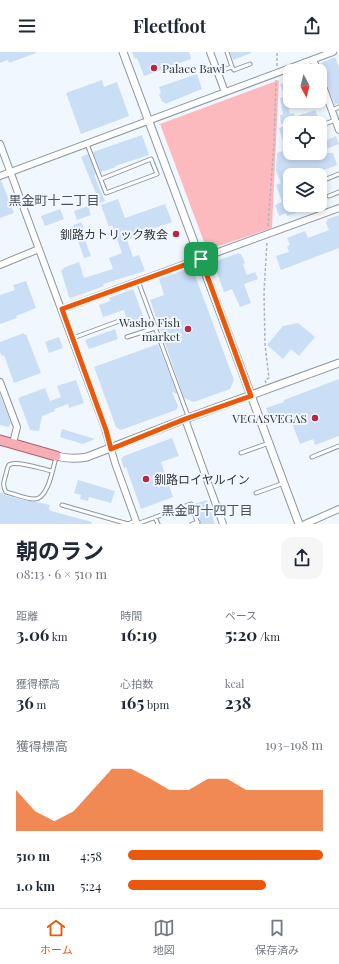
<!DOCTYPE html>
<html lang="ja">
<head>
<meta charset="utf-8">
<style>
  :root { --surface:#fff; --page:#f6f6f7; --text:#1f2937; --muted:#747a83; --line:#e0e1e3; --accent:#ea580c }
  body { margin:0; font-family:"Playfair Display","Noto Sans JP",serif; background:var(--page); color:var(--text); height:100vh; display:flex; flex-direction:column; font-size:15px; white-space:nowrap }
  * { box-sizing:border-box; margin:0 }
  p { font-size:13px; color:var(--muted) }
  .icon { flex:none; width:22px; height:22px; fill:none; stroke:currentColor; stroke-width:2; stroke-linecap:round; stroke-linejoin:round }
  .map { position:relative; height:472px; overflow:hidden }
  .drawer { display:flex; flex-direction:column; background:var(--surface); flex:1 }
  .drawer>* { flex:none }
  .needle { width:26px; rotate:173deg }
  .fabs { position:absolute; left:283px; top:12px; display:grid; gap:8px }
  .fabs a { display:grid; place-items:center; width:44px; height:44px; border-radius:8px; background:var(--surface); box-shadow:0 2px 6px #0003; font-size:20px }
  .pin { position:absolute; display:grid; place-items:center; width:34px; height:34px; color:#fff; margin:-17px; border-radius:8px; box-shadow:0 2px 6px #0006 }
  .round { display:grid; place-items:center; flex:none; width:42px; height:42px; border-radius:12px; background:var(--page) }
  .overview { display:flex; align-items:center; justify-content:space-between; height:68px; padding:0 16px }
  h1 { font-size:22px; font-weight:700; line-height:30px }
  .figures { display:grid; grid-template-columns:repeat(3,1fr); gap:6px; height:68px; padding:4px 16px }
  .figures div { display:grid; align-content:center }
  .figures b { font-size:17px; font-weight:700 }
  .figures small { font-size:11px; font-weight:400 }
  .figures p { font-size:11px }
  .chart { height:112px; padding:8px 16px }
  .chart p { display:flex; justify-content:space-between }
  .chart svg { width:100%; height:72px; margin-top:4px; fill:var(--accent); opacity:.7 }
  ul { padding:0 16px; list-style:none; font-size:13px }
  li { display:grid; grid-template-columns:64px 48px 1fr; align-items:center; height:30px }
  li i { height:10px; border-radius:5px; background:var(--accent) }
  header { display:flex; justify-content:space-between; align-items:center; height:52px; padding:0 16px; background:var(--surface); font-size:18px; font-weight:700 }
  .tab-bar { display:flex; justify-content:space-around; align-items:center; height:56px; border-top:1px solid var(--line); background:var(--surface); font-size:11px; color:var(--muted) }
  .tab-bar a { display:grid; justify-items:center; gap:2px }
  .tab-bar .active { color:var(--accent) }
  .map>svg:first-child { display:block }
  .green { fill:#fdbabe }
  .building { fill:#cadef6 }
  .lines { fill:none; stroke-linecap:round; stroke-linejoin:round }
  .service-casing { stroke:#8d96a0; stroke-width:5 }
  .minor-casing { stroke:#8d96a0; stroke-width:8 }
  .tertiary-casing { stroke:#8d96a0; stroke-width:9 }
  .primary-casing { stroke:#ae616b; stroke-width:11 }
  .path { stroke:#b0b5bc; stroke-width:1.5; stroke-dasharray:3 2; stroke-linecap:butt }
  .service { stroke:#fff; stroke-width:3 }
  .minor { stroke:#fff; stroke-width:6 }
  .tertiary { stroke:#fff; stroke-width:7 }
  .primary { stroke:#f6adb5; stroke-width:9 }
  .route-casing { stroke:#fff; stroke-width:8 }
  .route { stroke:#ea580c; stroke-width:5 }
  .poi-dot { fill:#b92746; stroke:#f1f7fe; stroke-width:1.5 }
  .labels { text-anchor:middle; dominant-baseline:central; stroke-width:4; stroke-linejoin:round; paint-order:stroke }
  .poi-label { font-size:12px; fill:#34373c; stroke:#f1f7fe; text-anchor:end }
  .neighbourhood-label { font-size:13px; fill:#4a525b; stroke:#f1f7fe }
</style>
</head>
<body>
<header><svg class="icon" aria-label="menu" viewBox="0 0 24 24"><path d="M4 6h16M4 12h16M4 18h16"/></svg>Fleetfoot<svg class="icon" aria-label="share" viewBox="0 0 24 24"><path d="M12 15V3M7 8l5-5 5 5M5 13v7h14v-7"/></svg></header>
<div class="map">
<svg width="339" height="472" viewBox="0 0 339 472">
  <rect width="100%" height="100%" fill="#f1f7fe"/>
  <!-- green -->
  <path class="green" d="M279,28L272,176L207,198L160,72Z"/>
  <!-- building -->
  <path class="building" d="M0,0H36V1L9,11L8,8L0,11Z
    M132,0H189L191,7L144,24L137,6L135,7Z
    M230,0H251V1L233,8Z
    M335,5L339,15V51L335,53L322,20L323,18L321,11Z
    M197,22L202,37L165,52L164,50H162L159,42L161,41L159,35Z
    M289,25L290,29L289,45L288,41L284,43L280,32L284,31L283,27Z
    M102,28L104,35L117,30L129,64L81,82L66,41Z
    M287,44L290,62L294,61V65L315,58L318,65L302,71L301,69L281,72L280,63H283L280,46Z
    M287,74L290,84V101H333L337,113L311,123H290V153H301L303,158L287,164L286,161L279,164L275,153L282,150L276,133L281,131L276,119L277,101L286,98L279,76Z
    M142,83L149,103L115,114L116,115L101,120L93,100Z
    M336,84L339,92L320,99V91Z
    M88,102L96,122L94,123L105,149L100,151L81,105Z
    M0,128H1L14,161L0,166Z
    M118,147L125,166L165,152L172,170L132,184V186L127,188L133,205L139,203L145,219L103,232L104,234L71,246L69,245L61,218L64,217L63,216L79,210L84,226L113,217L109,206L122,201L112,173L109,175L101,153Z
    M88,154L91,163L77,168L74,159Z
    M60,157L64,167L45,174L41,164Z
    M339,163V196L281,218L276,204L289,200L287,194L290,193L287,186L305,179L308,186L329,178L326,171L328,167Z
    M81,170L86,182L83,183L91,204L84,206L73,173Z
    M239,201V202H241L245,211L243,212L247,223L255,220L258,227L244,232L251,251L240,255L232,237L224,240L213,210Z
    M189,216L193,218L234,328L230,337L194,350L184,346L150,248L164,243L159,227Z
    M26,229L36,256L16,264L17,266L0,272V243L15,238L13,233Z
    M133,237L144,266L128,271L124,258L103,265L99,253L110,249L109,246Z
    M298,271L315,285L299,304L291,297L283,307L267,293L283,274Z
    M115,277L118,287L89,297L85,288Z
    M24,281V283L26,282L41,321L14,331L4,303L2,304L0,300V290Z
    M59,285L63,296L49,301L45,290Z
    M158,292L177,342L172,340L178,354L176,358L121,378L116,375L94,315Z
    M339,327V384L315,393L313,387L300,392L290,366L272,373L266,356L284,350V348Z
    M76,328L84,351L69,356L68,352L54,357L55,359L42,364L39,379L30,378L18,346L45,336L50,349L61,345L57,334Z
    M0,343L11,371L9,375L0,373Z
    M62,377L95,387L83,392L60,385Z
    M172,386L179,404L161,410L173,445L141,457L126,415L124,416L121,407L124,404Z
    M78,428L115,439L111,451L89,445L88,449L80,447L81,443L74,441Z
    M0,440L5,443L23,448L36,450L50,453L49,457L51,459L92,470L91,472H0Z
    M207,448L215,472H201L194,452Z"/>
  <g class="lines">
    <!-- service casing -->
    <g class="service-casing">
      <path id="service" d="M232,15L234,18L250,12
        M217,20L232,15L227,0
        M332,58L339,55
        M320,74L335,68
        M87,92L106,141L157,122L151,107L101,127
        M324,128L339,122
        M329,144L339,140
        M138,229L188,364
        M127,285L155,276
        M73,286L122,268
        M241,401L269,391
        M312,405L339,394
        M52,419C43,417 15,408 9,413C7,415 7,419 6,422C4,429 2,433 6,440C15,442 25,447 34,447C48,448 53,416 56,405
        M256,441L284,431
        M62,453L128,472L135,469
        M155,465L158,472
        M137,472L191,452L198,472
        M192,472L198,470"/>
    </g>
    <!-- minor casing -->
    <g class="minor-casing">
      <path id="minor" d="M210,0L225,40
        M313,8L318,19
        M320,26L339,78
        M0,92L104,373L115,411L137,472
        M0,124L333,0
        M0,213L39,197
        M62,257L339,156
        M0,330L17,375L13,391
        M185,367L223,472
        M305,472L339,457"/>
    </g>
    <!-- tertiary casing -->
    <g class="tertiary-casing">
      <path id="tertiary" d="M123,0L299,472
        M56,404C67,407 76,407 87,405L185,367L339,311"/>
    </g>
    <!-- primary casing -->
    <g class="primary-casing">
      <path id="primary" d="M0,388L56,404"/>
    </g>
    <!-- path -->
    <path class="path" d="M277,14V0
      M268,174L274,91L276,28
      M266,331L265,328L269,326L265,293L264,240L267,190"/>
    <!-- service -->
    <use href="#service" class="service"/>
    <!-- minor -->
    <use href="#minor" class="minor"/>
    <!-- tertiary -->
    <use href="#tertiary" class="tertiary"/>
    <!-- primary -->
    <use href="#primary" class="primary"/>
  </g>
  <g class="lines">
    <!-- route casing -->
    <g class="route-casing">
      <path id="route" d="M201,207L251,344L185,367L111,397L106,378L62,257Z"/>
    </g>
    <!-- route -->
    <use href="#route" class="route"/>
  </g>
  <!-- markers -->
  <g class="poi-dot">
    <circle cx="154" cy="16" r="4"/>
    <circle cx="176" cy="182" r="4"/>
    <circle cx="188" cy="277" r="4"/>
    <circle cx="315" cy="366" r="4"/>
    <circle cx="146" cy="427" r="4"/>
  </g>
  <g class="labels">
    <!-- poi labels -->
    <g class="poi-label">
      <text x="162" y="16" text-anchor="start">Palace Bawl</text>
      <text x="168" y="182">釧路カトリック教会</text>
      <text x="180" y="270">Washo Fish<tspan x="180" dy="14">market</tspan></text>
      <text x="307" y="366">VEGASVEGAS</text>
      <text x="154" y="427" text-anchor="start">釧路ロイヤルイン</text>
    </g>
    <!-- neighbourhood labels -->
    <g class="neighbourhood-label">
      <text x="54" y="147">黒金町十二丁目</text>
      <text x="207" y="457">黒金町十四丁目</text>
    </g>
  </g>
</svg>
<div class="fabs">
<a><svg class="needle" viewBox="-14 -14 28 28"><path d="M0-13l5 13h-10z" fill="#e53935"/><path d="M0 13l5-13h-10z" fill="#747a83"/></svg></a>
<a><svg class="icon" aria-label="locate" viewBox="0 0 24 24"><circle cx="12" cy="12" r="6"/><path d="M12 2v4M12 18v4M2 12h4M18 12h4"/></svg></a>
<a><svg class="icon" aria-label="layers" viewBox="0 0 24 24"><path d="M12 4l9 5-9 5-9-5zM3 14l9 5 9-5"/></svg></a>
</div>
<div class="pin" style="left:201px;top:207px;background:#1e9e55"><svg class="icon" aria-label="arrive" viewBox="0 0 24 24"><path d="M6 21V4h12l-3 4 3 4H6"/></svg></div>
</div>
<section class="drawer">
<div class="overview"><div><h1>朝のラン</h1><p>08:13 · 6 × 510 m</p></div><a class="round"><svg class="icon" aria-label="share" viewBox="0 0 24 24"><path d="M12 15V3M7 8l5-5 5 5M5 13v7h14v-7"/></svg></a></div>
<div class="figures">
<div><p>距離</p><b>3.06<small> km</small></b></div>
<div><p>時間</p><b>16:19</b></div>
<div><p>ペース</p><b>5:20<small> /km</small></b></div>
</div>
<div class="figures">
<div><p>獲得標高</p><b>36<small> m</small></b></div>
<div><p>心拍数</p><b>165<small> bpm</small></b></div>
<div><p>kcal</p><b>238</b></div>
</div>
<div class="chart"><p><span>獲得標高</span>193–198 m</p>
<svg viewBox="0 0 160 44" preserveAspectRatio="none"><path d="M0 44V19L10 32L20 38L30 32L40 19L50 6L60 6L70 12L80 19L90 19L100 12L110 12L120 19L130 19L140 19L150 19L160 19V44z"/></svg>
</div>
<ul>
<li><b>510 m</b>4:58<i style="width:100%"></i></li>
<li><b>1.0 km</b>5:24<i style="width:71%"></i></li>
</ul>
</section>
<nav class="tab-bar">
<a class="active"><svg class="icon" aria-label="home" viewBox="0 0 24 24"><path d="M3 11l9-7 9 7M6 9v11h12V9"/></svg>ホーム</a>
<a><svg class="icon" aria-label="map" viewBox="0 0 24 24"><path d="M3 6l6-2 6 2 6-2v14l-6 2-6-2-6 2zM9 4v14M15 6v14"/></svg>地図</a>
<a><svg class="icon" aria-label="saved" viewBox="0 0 24 24"><path d="M7 4h10v16l-5-4-5 4z"/></svg>保存済み</a>
</nav>
</body>
</html>
